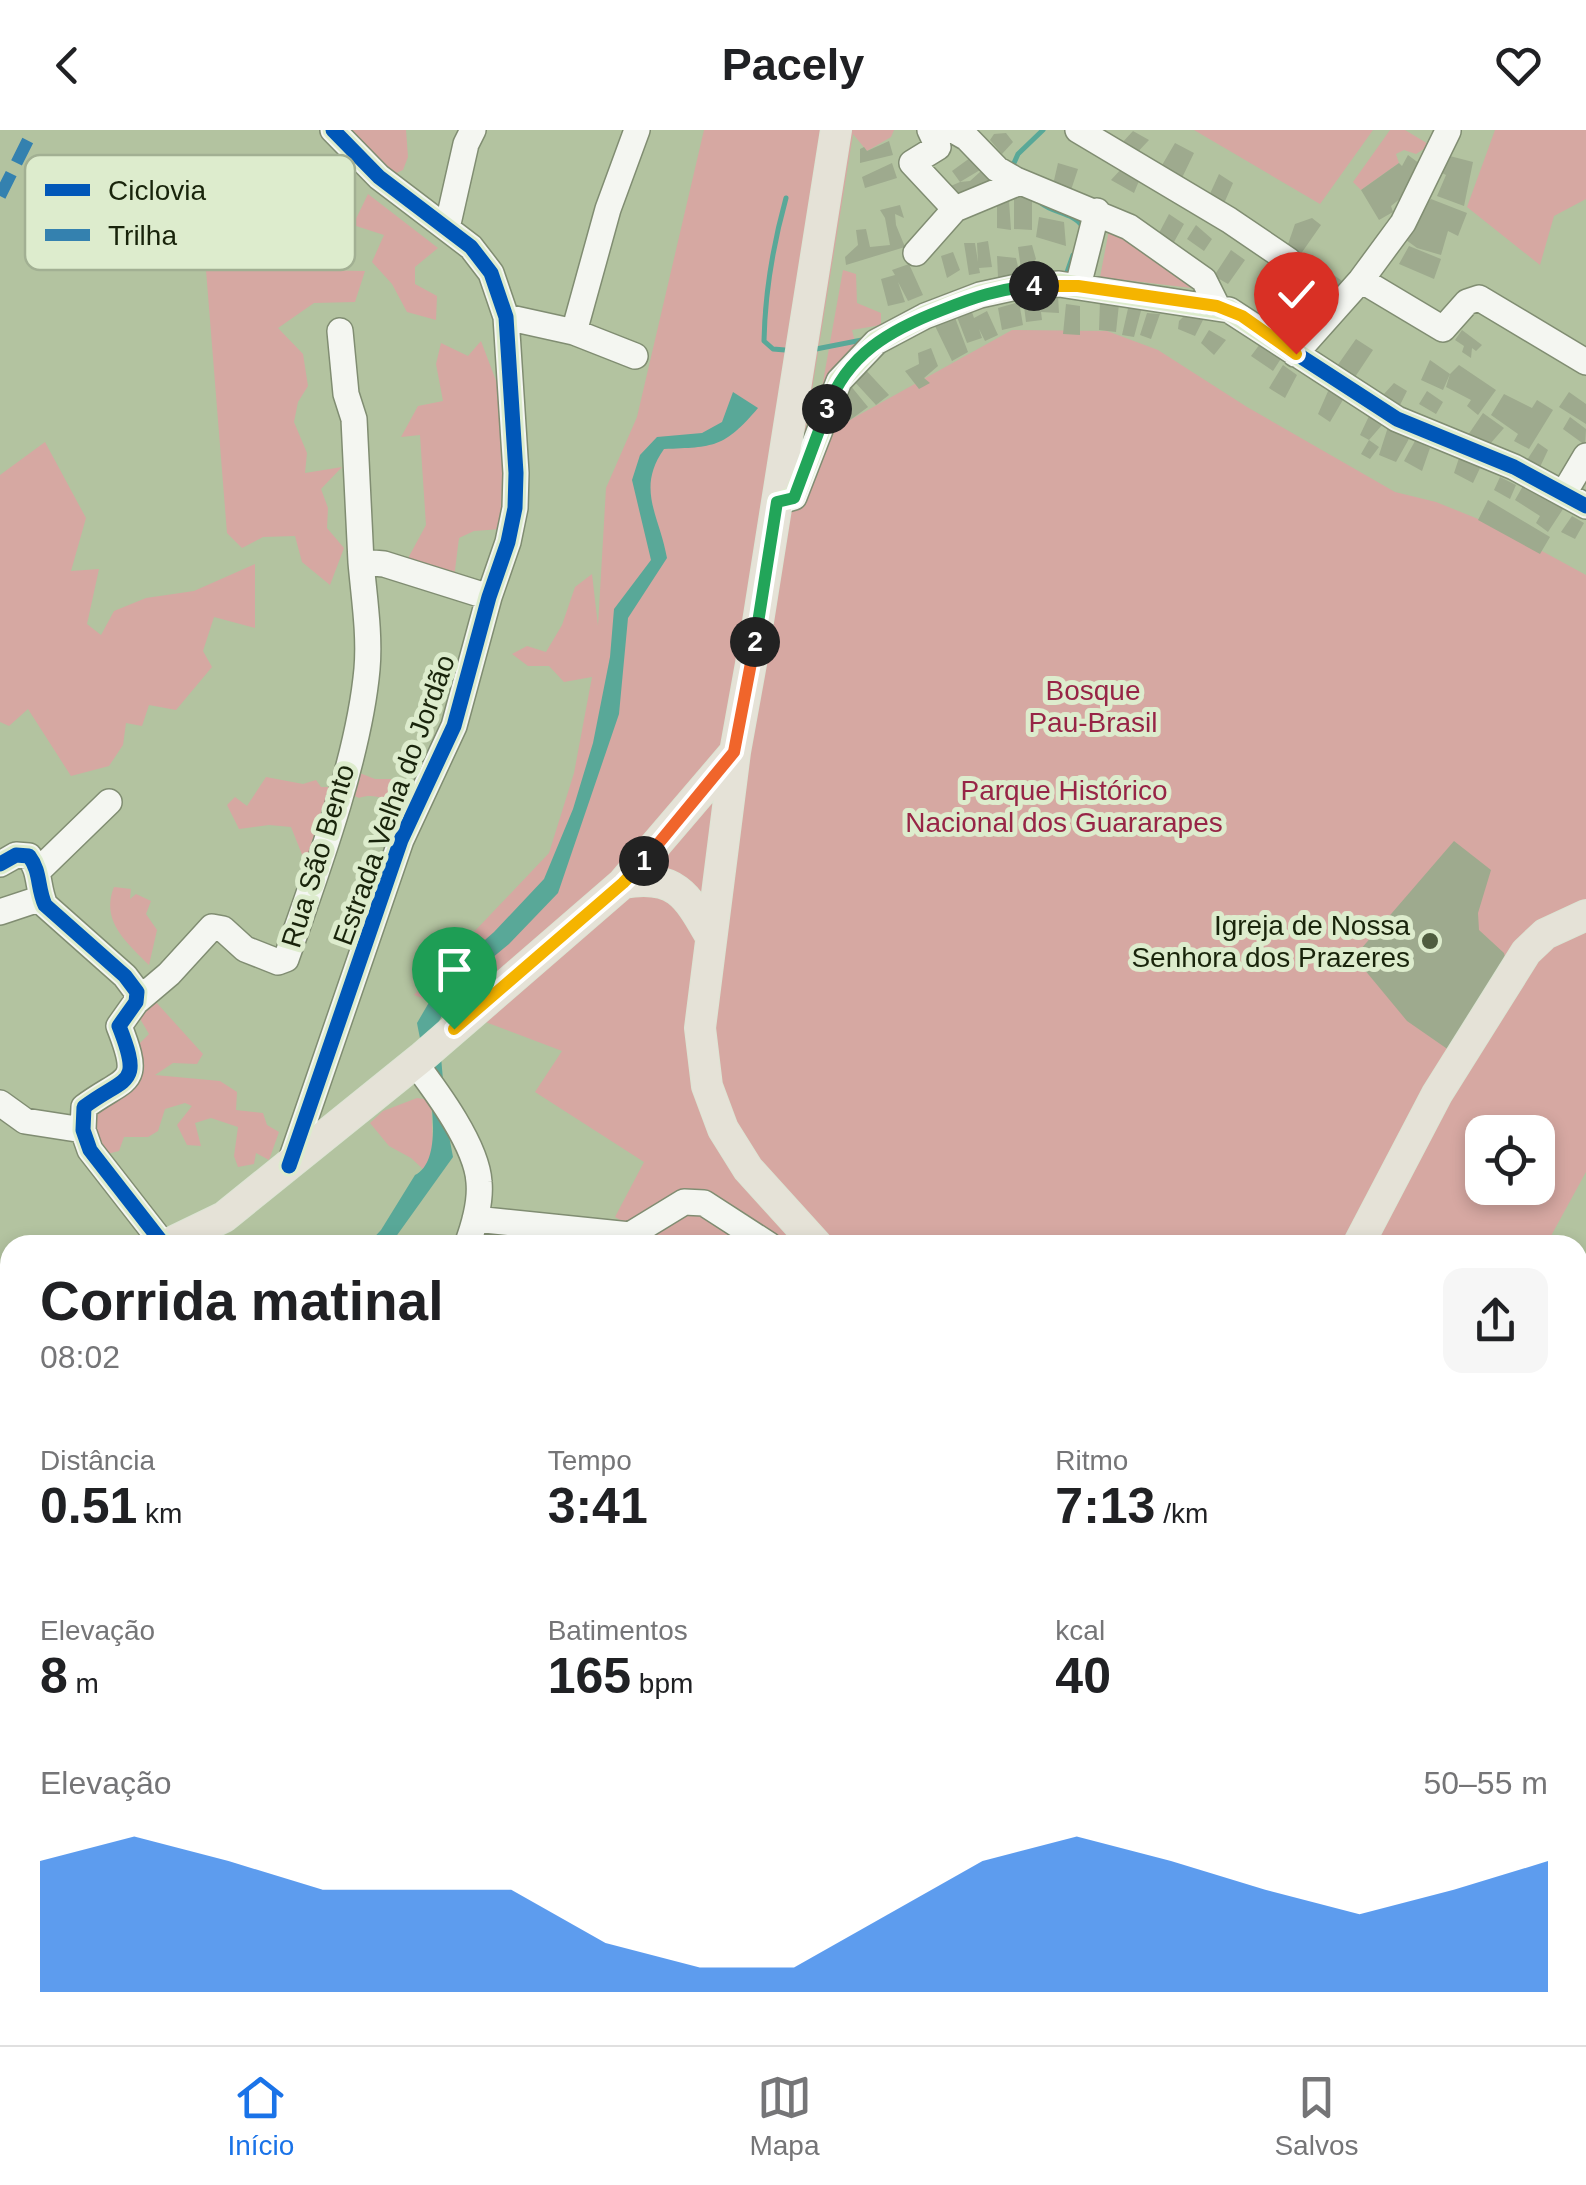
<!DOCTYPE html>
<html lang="pt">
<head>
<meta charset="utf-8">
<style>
  :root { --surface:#fff; --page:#f6f6f6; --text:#202124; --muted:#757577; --line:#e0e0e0; --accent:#1a73e8 }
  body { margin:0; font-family:Helvetica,sans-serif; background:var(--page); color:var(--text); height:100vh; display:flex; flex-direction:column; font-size:38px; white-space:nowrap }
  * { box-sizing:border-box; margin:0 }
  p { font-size:32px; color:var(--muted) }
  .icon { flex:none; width:55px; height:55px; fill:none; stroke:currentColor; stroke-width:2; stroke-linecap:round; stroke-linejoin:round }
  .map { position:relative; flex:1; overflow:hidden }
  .details { position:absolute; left:0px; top:1105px; width:1588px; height:810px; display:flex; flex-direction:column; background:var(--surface); border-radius:30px 30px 0 0; box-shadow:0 5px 15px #0003 }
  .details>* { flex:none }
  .fabs { position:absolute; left:1465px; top:985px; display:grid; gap:20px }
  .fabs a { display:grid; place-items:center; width:90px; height:90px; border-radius:20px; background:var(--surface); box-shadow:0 5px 15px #0003; font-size:50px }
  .pin { position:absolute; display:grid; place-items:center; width:85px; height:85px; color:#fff; margin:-102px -42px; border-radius:50% 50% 50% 0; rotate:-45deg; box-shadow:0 0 10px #0007 }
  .pin .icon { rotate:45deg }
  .km { position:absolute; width:50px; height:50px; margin:-25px; border-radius:50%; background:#222; color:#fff; font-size:28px; line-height:50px; text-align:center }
  .round { display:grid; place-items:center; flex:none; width:105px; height:105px; border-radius:20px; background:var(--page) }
  .overview { display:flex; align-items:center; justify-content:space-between; height:170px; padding:0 40px }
  h1 { font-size:55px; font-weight:700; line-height:75px }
  .metrics { display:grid; grid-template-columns:repeat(3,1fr); gap:15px; height:170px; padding:10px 40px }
  .metrics div { display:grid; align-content:center }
  .metrics b { font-size:50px; font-weight:700 }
  .metrics small { font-size:28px; font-weight:400 }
  .metrics p { font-size:28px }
  .chart { height:280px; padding:20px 40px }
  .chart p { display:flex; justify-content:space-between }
  .chart svg { width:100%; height:180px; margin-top:10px; fill:var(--accent); opacity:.7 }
  header { display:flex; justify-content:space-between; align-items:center; height:130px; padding:0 40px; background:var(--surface); font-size:45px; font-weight:700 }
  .dock { display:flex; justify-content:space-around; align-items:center; height:140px; border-top:2px solid var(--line); background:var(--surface); font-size:28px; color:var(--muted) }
  .dock a { display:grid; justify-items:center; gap:5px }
  .dock .current { color:var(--accent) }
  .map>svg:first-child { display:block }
  .green { fill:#d6a8a2; fill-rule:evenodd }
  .water { fill:#59a898 }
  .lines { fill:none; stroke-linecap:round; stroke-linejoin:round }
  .stream { stroke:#59a898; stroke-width:5 }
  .canal { stroke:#59a898; stroke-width:18 }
  .building { fill:#9eaa8e }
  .minor-casing { stroke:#808d72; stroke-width:28 }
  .major-casing { stroke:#dde4d4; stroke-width:32 }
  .minor { stroke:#f4f6f1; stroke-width:25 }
  .major { stroke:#e5e2d7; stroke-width:30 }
  .quiet { stroke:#3481af; stroke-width:12; stroke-dasharray:25 12; stroke-linecap:butt }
  .cycleway-casing { stroke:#ddeccd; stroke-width:21 }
  .cycleway { stroke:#0057b8; stroke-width:15 }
  .split-1-casing { stroke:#fff; stroke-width:20 }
  .split-2-casing { stroke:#fff; stroke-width:20 }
  .split-3-casing { stroke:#fff; stroke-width:20 }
  .split-4-casing { stroke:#fff; stroke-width:20 }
  .split-5-casing { stroke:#fff; stroke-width:20 }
  .split-1 { stroke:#f5b400; stroke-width:12 }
  .split-2 { stroke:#f0652b; stroke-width:12 }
  .split-3 { stroke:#22a559; stroke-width:12 }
  .split-4 { stroke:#22a559; stroke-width:12 }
  .split-5 { stroke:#f5b400; stroke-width:12 }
  .poi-dot { fill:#4f5c3f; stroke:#ddeccd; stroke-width:4 }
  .labels { text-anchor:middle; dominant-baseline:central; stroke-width:10; stroke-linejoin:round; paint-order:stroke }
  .park-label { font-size:28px; fill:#972546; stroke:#ddeccd }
  .street-label { font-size:28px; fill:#19240b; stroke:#ddeccd }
  .poi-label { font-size:28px; fill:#19240b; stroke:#ddeccd; text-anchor:end }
  .key { fill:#ddeccd; stroke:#a2b093; stroke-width:2.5 }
  .key-label { font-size:28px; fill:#19240b }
</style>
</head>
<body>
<header><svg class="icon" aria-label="back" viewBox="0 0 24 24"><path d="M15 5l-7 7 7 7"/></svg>Pacely<svg class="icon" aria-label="heart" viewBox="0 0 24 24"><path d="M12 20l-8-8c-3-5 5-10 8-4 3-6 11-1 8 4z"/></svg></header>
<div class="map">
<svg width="1586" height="1915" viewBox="0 0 1586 1915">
  <rect width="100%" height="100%" fill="#b3c3a0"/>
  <!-- green -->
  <path class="green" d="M350,0H406L408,27L403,40L394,44Z
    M704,0H894L891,7L867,21L853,4L803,316L1012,200L1107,201L1158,220L1247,277L1395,362L1436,372L1498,397L1586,445V1042L1546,1115H663L615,1087L644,1032L535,962L562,921L414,865L549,723L574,643L592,547L564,552L549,536H528L512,524L527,516L546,522L562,495L575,457L592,444L598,496L606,358L637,287ZM1482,1002H1538V1058H1482Z
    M1194,0H1373L1320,74Z
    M1390,0H1405L1430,15L1416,24L1404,20L1396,24L1399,33L1361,60L1353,52Z
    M1495,0H1586V69L1554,86L1540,135L1467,77Z
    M368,64L438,118L415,137V154L437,166L436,190L407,182L392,154L372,132L384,105L353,95Z
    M1110,95L1208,160L1100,147Z
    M261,106L268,131L291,125L310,140L365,141L355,172L314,173L278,198L303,224L308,256L298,272L294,292L307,323L305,343L342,337L321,359L328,378L327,398L344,418L330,455L302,432L295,406L263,407L242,418L227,403L204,115Z
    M843,140L856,144L857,173L881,183V195L852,200L856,216L831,245L821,263Z
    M481,211L498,256L503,292L501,399L474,401L459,408L454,448L406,432L426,395L420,305L401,307L418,276L443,271L436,234L441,213L468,226Z
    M45,312L86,388L71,441L99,439L87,494L101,505L114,481L146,468L194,461L255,434V498L214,487L203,521L212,537L176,580L149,575L142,596L126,593L123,615L109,636L71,646L28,579L9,596L0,592V345Z
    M352,640L375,649H393L418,661L409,681C392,674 379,661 359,668L346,662Z
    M266,647L303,654L316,650L321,657H332L307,737L291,697L269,695L239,699L227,675L235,667L247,676Z
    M114,757L131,759L130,769L136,764L151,771L146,784L157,800L149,835C127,813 100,791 114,757Z
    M155,871L203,924L197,934L173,933L155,945L220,951L237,962L236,980L263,983L267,995L279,1002L269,1030L256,1023L254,1034L238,1037L234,1026L238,997L211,988L195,993L201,1016L187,1015L177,995L192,976L185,973L165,979L158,1001L148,1007H124L119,1021L107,1024L92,1011V978L135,918L149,904L139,887Z
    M417,968L431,970L433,1019L424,1040L411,1028L389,1016L370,993L383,981Z
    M1586,1215V1915H1402L1403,1905H1578V1224Z"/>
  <!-- water -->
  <path class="water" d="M733,262L758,278C724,318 714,317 664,319C636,359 659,384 667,428L628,488L619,584L558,763L509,814L458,856L438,893L447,995L453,1027L390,1115H367L381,1100L415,1045C451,1027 423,927 417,893L445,845L494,802L544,749L573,679L593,613L610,527L614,479L651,430L632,350L640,325L657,307L702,303L722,292Z"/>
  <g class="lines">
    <!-- stream -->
    <path class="stream" d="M1014,33L1018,24L1043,0
      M1041,73C1053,83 1074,83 1082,96
      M1065,148L1073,125
      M816,219L862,210
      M785,220L773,219L764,211C765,162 773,115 786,68"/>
    <!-- canal -->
    <path class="canal" d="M101,1905V1915"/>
  </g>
  <!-- building -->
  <path class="building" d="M1133,1L1149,10L1134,26L1120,15Z
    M1006,3L1013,12L1002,24L990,10L994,4Z
    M889,11L893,25L860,33V19L864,17L867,21Z
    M1175,13L1194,23L1180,52L1158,42Z
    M1442,24L1473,32L1464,76L1437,66L1446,45L1438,41Z
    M974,25L985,37L960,52L970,51L980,42L988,40L998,50L954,73L946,58L960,52L952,41Z
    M1408,25L1424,37L1403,61L1406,64L1391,76L1393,82L1379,90L1361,60L1399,33L1402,36Z
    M892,33L897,48L865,58L862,47Z
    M1058,33L1078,39L1069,66L1052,59Z
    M1123,37L1141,46L1134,63L1111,50Z
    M1219,44L1233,53L1222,78L1208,68Z
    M1032,64V100L1014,99V67Z
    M1431,69L1467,83L1458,106L1448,101L1441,125L1417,118L1402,107L1415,85L1439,97L1415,85Z
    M997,71H1009L1011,100L997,98Z
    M900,75L904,88L895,84L896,95L905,117L846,135L845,127L858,115L856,100L866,99L870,117L890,115L885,88L880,80Z
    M1169,84L1184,94L1174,112L1159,103Z
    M1039,87L1064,92L1066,116L1036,107Z
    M1312,88L1321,95L1298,128L1286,120L1295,94Z
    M1196,95L1212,109L1204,121L1187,109Z
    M988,111L992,137L979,138L980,143L969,145L964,113H975L978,132L977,113Z
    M1032,115L1036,129L1030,137L1021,139L1018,117Z
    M1409,116L1441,129L1434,149L1399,134Z
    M1231,120L1245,130L1228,154L1214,146Z
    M953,122L960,140L947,148L941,126Z
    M997,126L1016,128L1020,145L998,147Z
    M909,134L923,165L908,171L898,152L905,172L888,176L881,149L895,145L892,140Z
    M1321,136L1352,158L1338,175L1314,152Z
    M1058,165L1059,183L1041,182L1042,190L1026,192L1023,168Z
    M1100,171L1119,174L1116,202L1099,200Z
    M1019,172L1023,195L1002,200L998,178Z
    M1066,174L1080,176V205L1063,204Z
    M1129,174L1142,177L1134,207L1122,205Z
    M1295,176L1312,179L1291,207L1282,191Z
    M987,181L998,205L985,211L979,199L982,208L967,213L957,187L972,182L974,188Z
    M1147,183L1160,184L1151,209L1140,205Z
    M1186,184L1203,190L1195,206L1178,199L1179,191Z
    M954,185L968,222L952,231L935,196Z
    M1209,200L1226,210L1214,225L1201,213Z
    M1462,200L1482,215L1476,221L1472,218L1471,228L1462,222L1464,216L1455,210Z
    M1356,209L1373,220L1355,247L1337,236Z
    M1260,214L1282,227L1273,241L1251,226Z
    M931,218L938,236L924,248L930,253L919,259L905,241L919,234L918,223Z
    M1430,230L1450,244L1443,260L1421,250Z
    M1283,235L1297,245L1285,268L1269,258Z
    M1459,235L1496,260L1478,285L1467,276L1471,270L1446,257L1450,244Z
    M862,236L889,265L876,275L853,250Z
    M1394,253L1407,261L1400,275L1384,264Z
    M850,255L868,277L842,296L835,291L841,283L837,275Z
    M1329,259L1344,268L1330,292L1318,284Z
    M1427,261L1443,272L1436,284L1419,274Z
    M1569,262L1586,274V294L1559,277Z
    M1504,264L1532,278L1537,270L1553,280L1529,319L1514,311L1518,304L1491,285Z
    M1483,283L1504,298L1490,314L1468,305Z
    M1370,284L1381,289L1382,295L1369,310L1379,317L1370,329L1361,324L1369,310L1360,305Z
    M1570,287L1586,299L1585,315L1563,299Z
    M1388,297L1410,307L1396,332L1379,325Z
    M1415,311L1430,318L1422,341L1404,331Z
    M1538,313L1548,320L1540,337L1527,330Z
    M1460,325L1481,336L1473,353L1454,343Z
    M1500,347L1516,355L1510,369L1494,360Z
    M1523,356L1565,376L1548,402L1536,393L1540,386L1515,370Z
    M1488,370L1550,407L1540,424L1478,390Z
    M1572,386L1584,393L1575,409L1561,402Z
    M1454,711L1491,740L1478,783L1479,800L1504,823L1510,847L1456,925L1407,891L1354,827Z
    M617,1905H641L656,1915H625L615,1909Z
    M748,1905H778L775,1915L746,1910Z"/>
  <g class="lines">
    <!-- minor casing -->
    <g class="minor-casing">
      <path id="minor" d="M930,0L938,17L912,33L955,79
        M953,0L967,8L997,39L1016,50L1129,97L1204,150L1217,176
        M1078,0L1229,90L1288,130L1334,179
        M447,98L466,14L473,0
        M916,123L955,79L1020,52
        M1361,150L1443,199L1467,172L1479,168L1586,232
        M1078,156L1097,81
        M506,187L574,202L635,226
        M340,201L346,264L354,289L361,432L384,434L489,467
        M574,202L608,79L637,0
        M1295,224L1361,150L1403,93L1448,1
        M1564,363L1586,326
        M777,372L794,367L839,251L876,212L925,186L980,165L1017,157L1059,154L1229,180L1397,289L1514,337L1586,376
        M0,734L16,725L29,726C41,742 37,757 45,775L125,846L137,862L136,872L119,896C143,957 127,945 84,977L83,1000L90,1020L164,1115
        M39,740L109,672
        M0,782L42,768
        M136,872L169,844L212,797L223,799L245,819L278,832L286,829C316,744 359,628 367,539C370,504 364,467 361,432
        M415,933C437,962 477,1016 479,1052C481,1073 474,1096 467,1115
        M0,973L25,991L83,1000
        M289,1036L401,710L454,596L489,467L508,412L515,378L516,343L506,187L491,143L471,117L379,47L333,0
        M475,1089L630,1105L684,1072L704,1073L769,1115
        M1578,1190L1586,1175
        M0,1420L10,1403
        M0,1630L10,1631
        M1578,1747L1586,1739
        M0,1773L10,1776
        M908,1905L924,1915
        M35,1915L37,1905
        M246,1915L255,1905
        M344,1915L361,1905
        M477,1915L487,1905
        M594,1915L600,1905
        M729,1915L730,1905
        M851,1915L857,1905
        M1138,1915L1139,1905"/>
    </g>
    <!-- major casing -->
    <g class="major-casing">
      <path id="major" d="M623,753C676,744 687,765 711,807
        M166,1115L224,1087L421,928L623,753L735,622
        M817,1115L748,1039L723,999L707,956L700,898L735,622L754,517L836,0
        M1358,1115L1437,964L1526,822L1545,804L1586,785
        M0,1183L10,1178"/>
    </g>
    <!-- minor -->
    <use href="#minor" class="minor"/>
    <!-- major -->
    <use href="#major" class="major"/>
    <!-- quiet -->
    <path class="quiet" d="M0,66L33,0
      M1414,1915L1415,1905"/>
    <!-- cycleway casing -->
    <g class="cycleway-casing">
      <path id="cycleway" d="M777,372L794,367L839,251L876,212L925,186L980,165L1017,157L1059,154L1229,180L1397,289L1514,337L1586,376
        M0,734L16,725L29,726C41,742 37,757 45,775L125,846L137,862L136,872L119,896C143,957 127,945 84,977L83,1000L90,1020L164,1115
        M289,1036L401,710L454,596L489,467L508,412L515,378L516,343L506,187L491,143L471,117L379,47L333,0"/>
    </g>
    <!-- cycleway -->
    <use href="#cycleway" class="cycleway"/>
  </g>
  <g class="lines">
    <!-- split-1 casing -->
    <g class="split-1-casing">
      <path id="split-1" d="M454,899L623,753L644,731"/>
    </g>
    <!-- split-2 casing -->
    <g class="split-2-casing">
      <path id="split-2" d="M644,731L734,622L755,512"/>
    </g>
    <!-- split-3 casing -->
    <g class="split-3-casing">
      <path id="split-3" d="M755,512L777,372L794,368L827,279"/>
    </g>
    <!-- split-4 casing -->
    <g class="split-4-casing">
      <path id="split-4" d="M827,279C847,224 890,200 942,180C972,168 1001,158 1034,156"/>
    </g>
    <!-- split-5 casing -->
    <g class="split-5-casing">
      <path id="split-5" d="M1034,156H1078L1217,176L1242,186L1296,224"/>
    </g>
    <!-- split-1 -->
    <use href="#split-1" class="split-1"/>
    <!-- split-2 -->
    <use href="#split-2" class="split-2"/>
    <!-- split-3 -->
    <use href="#split-3" class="split-3"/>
    <!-- split-4 -->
    <use href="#split-4" class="split-4"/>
    <!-- split-5 -->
    <use href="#split-5" class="split-5"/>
  </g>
  <!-- markers -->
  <circle class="poi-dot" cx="1430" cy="811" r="10"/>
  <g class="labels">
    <!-- park labels -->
    <g class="park-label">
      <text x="1093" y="560">Bosque<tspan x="1093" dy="32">Pau-Brasil</tspan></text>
      <text x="1064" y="660">Parque Histórico<tspan x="1064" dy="32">Nacional dos Guararapes</tspan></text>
    </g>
    <!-- street labels -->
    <g class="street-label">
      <text transform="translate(394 670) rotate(-70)">Estrada Velha do Jordão</text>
      <text transform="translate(318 726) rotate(-73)">Rua São Bento</text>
    </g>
    <!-- poi labels -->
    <g class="poi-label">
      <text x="1410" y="795">Igreja de Nossa<tspan x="1410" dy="32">Senhora dos Prazeres</tspan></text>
    </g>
  </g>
  <!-- legend -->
  <rect x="25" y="25" width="330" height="115" rx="15" class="key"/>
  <rect x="45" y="54" width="45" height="12" fill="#0057b8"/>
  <rect x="45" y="99" width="45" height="12" fill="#3481af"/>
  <g class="key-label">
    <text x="108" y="70">Ciclovia</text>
    <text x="108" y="115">Trilha</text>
  </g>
</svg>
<div class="fabs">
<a><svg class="icon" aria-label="locate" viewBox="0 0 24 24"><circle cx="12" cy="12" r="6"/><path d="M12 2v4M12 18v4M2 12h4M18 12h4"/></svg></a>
</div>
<div class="pin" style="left:454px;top:899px;background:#1e9e55"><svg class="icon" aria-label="arrive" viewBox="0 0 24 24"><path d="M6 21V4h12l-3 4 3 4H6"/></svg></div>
<div class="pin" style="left:1296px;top:224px;background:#d93025"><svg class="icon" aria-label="check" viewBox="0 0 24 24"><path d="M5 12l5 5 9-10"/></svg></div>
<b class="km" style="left:644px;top:731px">1</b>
<b class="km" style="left:755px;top:512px">2</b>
<b class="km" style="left:827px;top:279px">3</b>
<b class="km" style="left:1034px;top:156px">4</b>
<section class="details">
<div class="overview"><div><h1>Corrida matinal</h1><p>08:02</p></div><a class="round"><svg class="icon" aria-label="share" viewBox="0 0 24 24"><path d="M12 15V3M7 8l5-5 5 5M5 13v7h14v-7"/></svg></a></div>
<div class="metrics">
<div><p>Distância</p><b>0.51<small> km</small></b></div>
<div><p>Tempo</p><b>3:41</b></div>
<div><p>Ritmo</p><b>7:13<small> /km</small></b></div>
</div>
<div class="metrics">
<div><p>Elevação</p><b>8<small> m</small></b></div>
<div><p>Batimentos</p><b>165<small> bpm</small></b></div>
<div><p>kcal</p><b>40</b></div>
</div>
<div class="chart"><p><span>Elevação</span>50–55 m</p>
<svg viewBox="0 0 160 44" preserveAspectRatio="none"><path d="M0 44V12L10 6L20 12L30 19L40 19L50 19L60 32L70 38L80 38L90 25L100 12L110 6L120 12L130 19L140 25L150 19L160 12V44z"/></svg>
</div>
</section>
</div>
<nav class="dock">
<a class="current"><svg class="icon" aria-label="home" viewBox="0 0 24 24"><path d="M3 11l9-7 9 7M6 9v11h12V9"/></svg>Início</a>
<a><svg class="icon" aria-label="map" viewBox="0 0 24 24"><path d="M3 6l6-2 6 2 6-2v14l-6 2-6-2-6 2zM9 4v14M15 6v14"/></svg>Mapa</a>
<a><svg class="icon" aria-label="saved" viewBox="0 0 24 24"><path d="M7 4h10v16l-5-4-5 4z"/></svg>Salvos</a>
</nav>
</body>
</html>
